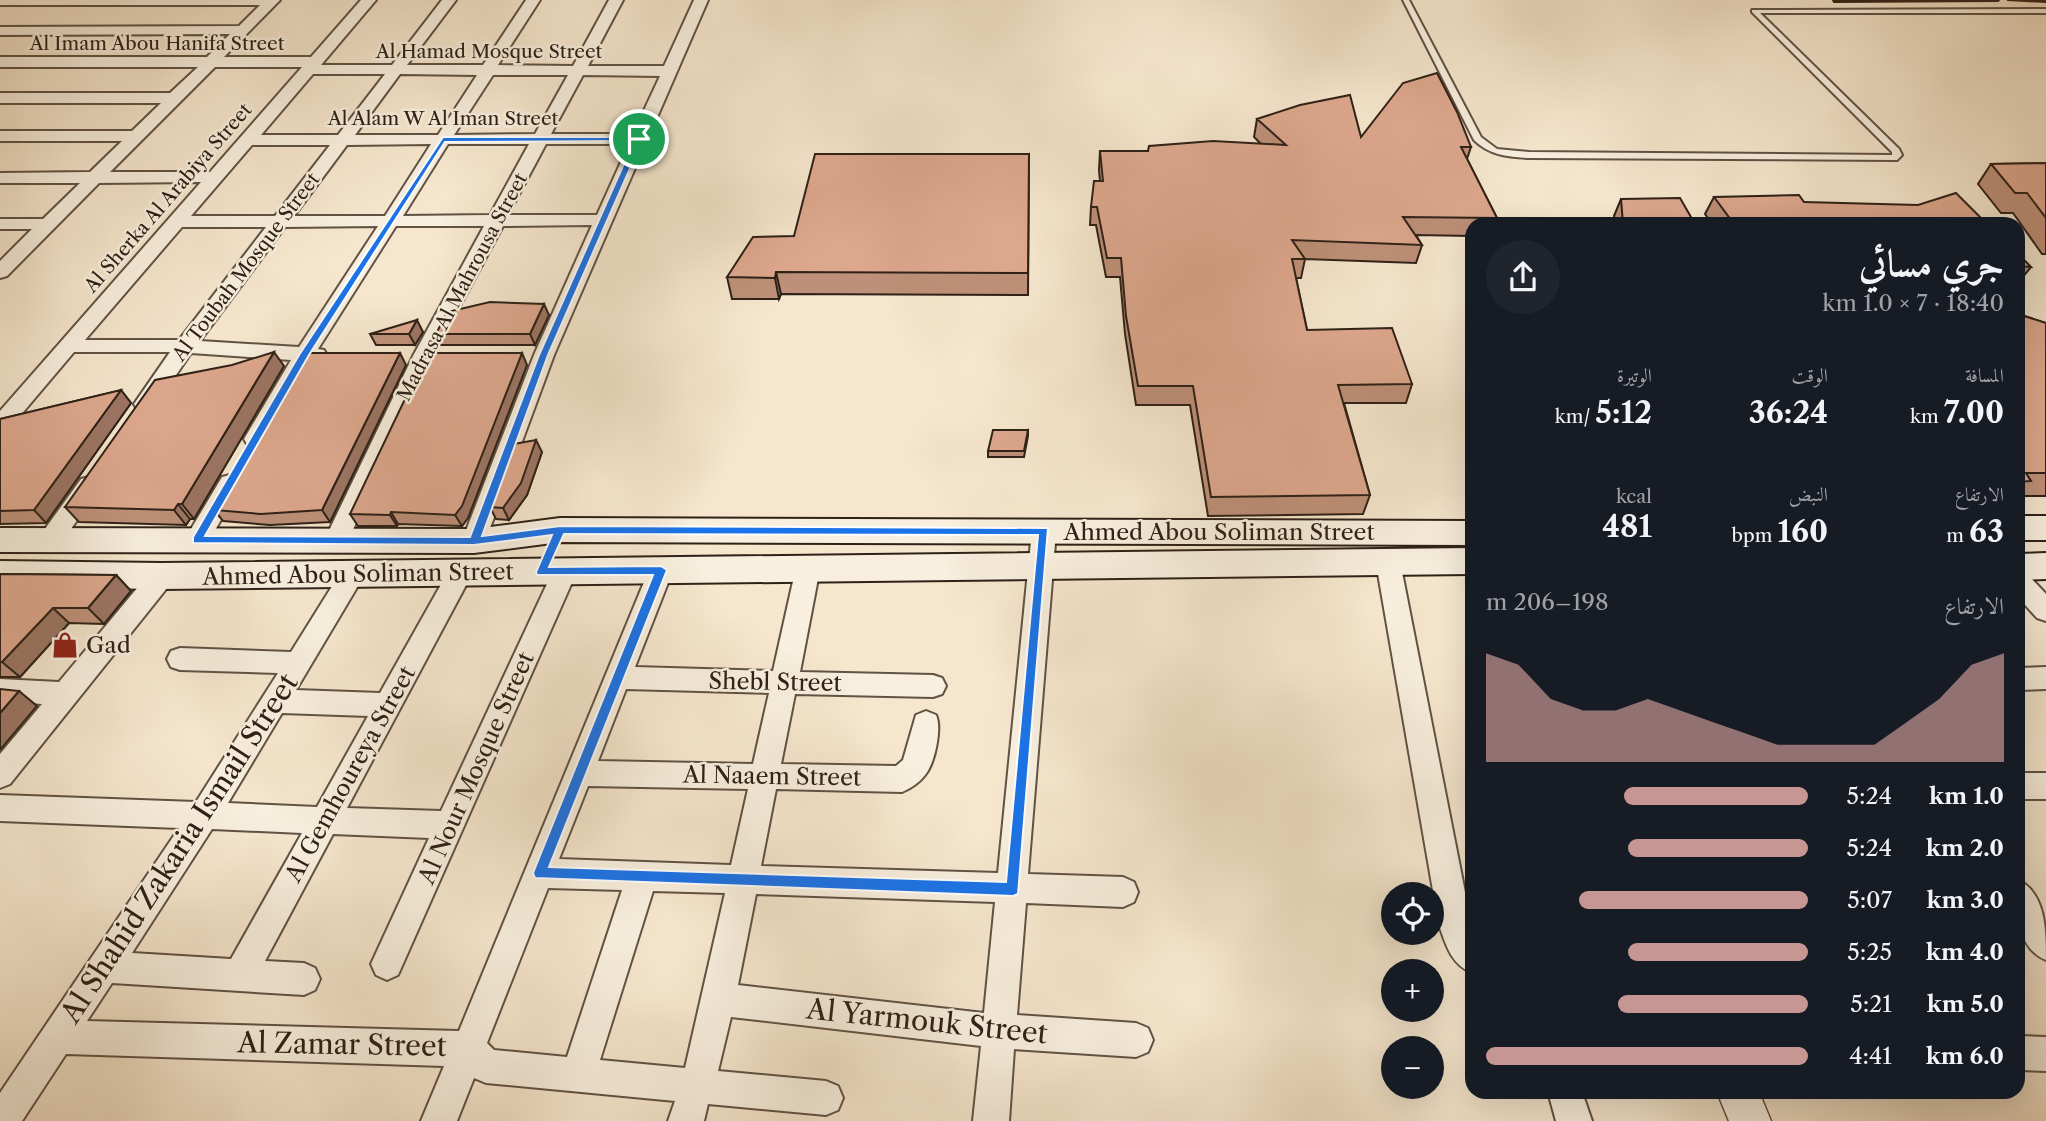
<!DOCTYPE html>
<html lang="ar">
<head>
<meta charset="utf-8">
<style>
  :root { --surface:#171b24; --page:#20242c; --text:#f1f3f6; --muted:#9ea1a6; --accent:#c59692 }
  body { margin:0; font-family:"Libre Caslon Text",Amiri,serif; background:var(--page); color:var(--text); direction:rtl; height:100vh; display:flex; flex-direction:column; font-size:26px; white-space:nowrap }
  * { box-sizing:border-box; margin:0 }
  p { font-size:23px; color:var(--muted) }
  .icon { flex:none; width:38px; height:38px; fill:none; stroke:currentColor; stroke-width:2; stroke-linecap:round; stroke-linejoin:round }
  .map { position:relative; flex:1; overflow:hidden; direction:ltr }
  .details { position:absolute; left:1465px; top:217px; width:560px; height:882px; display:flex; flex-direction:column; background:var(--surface); border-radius:21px; box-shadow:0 7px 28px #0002; direction:rtl }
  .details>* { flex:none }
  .fabs { position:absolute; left:1381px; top:882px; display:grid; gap:14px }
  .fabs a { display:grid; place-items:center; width:63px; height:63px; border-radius:50%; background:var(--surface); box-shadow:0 7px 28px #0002; font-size:35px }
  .pin { position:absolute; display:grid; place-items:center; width:60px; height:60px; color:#fff; margin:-30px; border:4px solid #fff; border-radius:50%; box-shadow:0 2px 7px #0007 }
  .round { display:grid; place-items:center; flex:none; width:74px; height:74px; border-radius:37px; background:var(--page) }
  .head { display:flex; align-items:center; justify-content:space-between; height:119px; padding:0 21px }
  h1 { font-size:38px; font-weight:700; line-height:52px }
  .stats { display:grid; grid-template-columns:repeat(3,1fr); gap:10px; height:119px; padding:7px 21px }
  .stats div { display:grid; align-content:center }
  .stats b { font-size:30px; font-weight:700 }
  .stats small { font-size:19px; font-weight:400 }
  .stats p { font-size:19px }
  .chart { height:196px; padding:14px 21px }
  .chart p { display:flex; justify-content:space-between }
  .chart svg { width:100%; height:126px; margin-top:7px; fill:var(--accent); opacity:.7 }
  ul { padding:0 21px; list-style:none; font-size:23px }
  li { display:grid; grid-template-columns:112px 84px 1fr; align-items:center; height:52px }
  li i { height:18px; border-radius:9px; background:var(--accent) }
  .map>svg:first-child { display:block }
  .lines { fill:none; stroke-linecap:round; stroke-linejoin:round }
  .service-casing { stroke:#605244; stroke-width:4 }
  .minor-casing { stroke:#605244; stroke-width:4 }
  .tertiary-casing { stroke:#605244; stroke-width:3 }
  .secondary-casing { stroke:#2e2117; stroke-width:4 }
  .service { fill:#f8efde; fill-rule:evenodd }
  .minor { fill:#f8efde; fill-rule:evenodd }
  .tertiary { fill:#f8efde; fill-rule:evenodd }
  .secondary { fill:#f8efde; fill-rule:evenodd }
  .wall { fill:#be9079; stroke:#2e2117; stroke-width:2 }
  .shaded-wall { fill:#9b7563; stroke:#2e2117; stroke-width:2 }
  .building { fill:#dda78d; stroke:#2e2117; stroke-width:2 }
  .route { fill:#1a73e8; stroke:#fff; stroke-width:2; fill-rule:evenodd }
  .labels { text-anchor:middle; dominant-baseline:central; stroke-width:5; stroke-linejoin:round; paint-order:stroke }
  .far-street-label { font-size:19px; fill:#2e2117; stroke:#f8efde }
  .street-label { font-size:23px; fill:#2e2117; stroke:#f8efde }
  .poi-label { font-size:23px; fill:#2e2117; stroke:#f8efde; text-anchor:start }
  .near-street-label { font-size:28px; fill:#2e2117; stroke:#f8efde }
</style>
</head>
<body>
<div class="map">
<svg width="2046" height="1121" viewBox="0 0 2046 1121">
  <rect width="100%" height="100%" fill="#f5e6cd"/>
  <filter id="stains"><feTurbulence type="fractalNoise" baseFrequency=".00286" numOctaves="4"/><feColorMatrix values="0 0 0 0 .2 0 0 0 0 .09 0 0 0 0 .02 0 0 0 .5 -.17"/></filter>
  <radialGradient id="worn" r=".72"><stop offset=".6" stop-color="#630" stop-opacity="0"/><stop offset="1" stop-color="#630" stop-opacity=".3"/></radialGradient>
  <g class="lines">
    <!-- service casing -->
    <g class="service-casing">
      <path id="service" d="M1403,0H1409L1481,137L1497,149L1529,152L1892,155V152L1752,12V10L2046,9V13H1760L1899,149L1902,155L1897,160L1529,158C1508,157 1489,155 1474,140Z"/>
    </g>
    <!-- minor casing -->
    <g class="minor-casing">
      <path id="minor" d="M0,0H280L224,57H311L361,0H376L321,65H392L442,0H456L407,65H483L526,0H540L498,65L573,66L609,0H623L588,66H664L694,0H708L554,355L483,547L474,550L465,547L462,541L534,355L592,225L503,226L433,356L345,547L336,550L327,547L324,541L413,356L484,226H396L318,349L324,350L327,355L324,360L311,361L263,444L255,447L247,444L244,439L291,360L191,353L153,409H137L134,404L170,352H74L8,430L0,432V411L201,182L99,183L7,276L0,278V261L32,229H0V219H43L80,183H0V173L90,172L122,141H0V131H132L161,103H0V93H170L198,67H0V57H207L230,34L0,35V27L239,26L260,5H0ZM215,67H302L210,172H110ZM313,74H385L338,135H261ZM400,74L477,75L438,135H355ZM493,75H568L535,134L454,135ZM583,75L660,76L633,134H551ZM431,144L385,216H294L347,145ZM448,144H529L490,215L403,216ZM546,144H629L597,215H508ZM252,145H330L275,216H191ZM378,226L299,347L200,341L285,227ZM182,227H266L179,340H85Z
        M230,475L238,477L242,483L206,546L197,549L188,546L185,540L188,534L222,477Z
        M89,477L97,479L101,485L97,491L60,545L51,548L42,545L39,539L42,533L81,479Z
        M1044,522L1052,525L1056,531L1028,874L1123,877L1134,882L1138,892L1134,902L1123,907L1026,903L1017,1015L1136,1023L1148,1028L1153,1040L1148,1052L1136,1057L1014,1049L1009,1121H973L981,1046L731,1017L718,1071L826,1081L838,1086L843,1098L838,1110L826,1115L708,1104L704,1121H668L675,1101L486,1083L474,1078L457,1121H421L444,1066L66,1054L22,1121H0V1093L179,828L0,821V795L196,802L278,673L180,670L171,667L167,659L171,651L180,648L291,652L344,567L353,565L362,567L365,574L296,690L380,693L452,565L461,563L470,565L473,572L347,808L441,811L553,571L556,564L565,562L574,564L577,571L398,975L387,980L376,975L371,964L429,838L333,834L265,961L304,963L315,968L320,979L315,990L304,995L112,983L87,1021L459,1031L649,570L652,563L661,561L670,563L673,570L635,667L773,671L796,568L799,561L808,559L817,561L820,568L800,672L933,675L942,678L946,686L942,694L933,697L795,694L781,764L896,766L903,760L916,715L926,711L936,715C942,728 935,763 925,775C919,783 911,788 902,792L776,789L761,866L998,873L1032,531L1036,525ZM626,689L769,693L753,764L598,761ZM282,713L368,716L317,807L228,803ZM588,786L748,789L731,865L559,859ZM212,829L302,833L231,959L132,953ZM548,888L622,890L567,1057L494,1050L487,1043ZM653,891L725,893L685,1068L600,1060ZM756,894L995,902L984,1013L738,985Z
        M1388,553L1397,555L1400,562L1472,928V973C1451,964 1446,945 1439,925L1376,562L1379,555Z
        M162,567L171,569L174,576L171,583L10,784L0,788V754L42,704L0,701V679L59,682L153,569Z
        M2018,572L2027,574L2046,594V621L2037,618L2018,597Z
        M2046,667V689L2018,690V668Z
        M2018,773H2046V799H2018Z
        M2018,880C2046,893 2046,931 2046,960C2015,947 2017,908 2018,880Z
        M2018,1036L2046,1037V1071L2018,1070Z
        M1548,1092H1582L1592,1121H1556Z"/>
    </g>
    <!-- tertiary casing -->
    <g class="tertiary-casing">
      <path id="tertiary" d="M1717,1092H1759L1771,1121H1729Z"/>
    </g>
    <!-- secondary casing -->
    <g class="secondary-casing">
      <path id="secondary" d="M2018,516H2046V540H2018Z
        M560,518L1472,521V545L560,542L474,553L0,552V528L474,529Z
        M1472,548V574L162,589L0,587V561L162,563Z
        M2046,553V579L2018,580V554Z"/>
    </g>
    <!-- service -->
    <use href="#service" class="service"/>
    <!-- minor -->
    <use href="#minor" class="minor"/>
    <!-- tertiary -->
    <use href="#tertiary" class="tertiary"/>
    <!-- secondary -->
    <use href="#secondary" class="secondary"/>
  </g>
  <!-- wall -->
  <path class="wall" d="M1833,0H1999L1998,1L1834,2Z
    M2007,0H2046V2Z
    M1257,119L1361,137L1471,147L1467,159L1497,218L1495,224H1472V236L1416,235L1422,245L1416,263L1305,259L1301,278H1296L1307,330L1412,384L1406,403H1344L1370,495L1363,514L1208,516L1190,405H1136L1125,334L1120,277H1106L1096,225H1090L1091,207L1100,181L1099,170L1100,151H1148L1261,144L1254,137Z
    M1029,154L1028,295L781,294L779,299H732L727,277L794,236Z
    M2046,163V254H2042L2013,213H2001L1978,184L1991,164Z
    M1714,197L1804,202L1987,224H1712L1705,214Z
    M1621,199L1695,224L1615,223L1614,216Z
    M2018,254L2031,267L2018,283Z
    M2018,314L2046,323V496H2018Z
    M549,315L535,345H441L436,334Z
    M423,332L415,345H376L370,334Z
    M406,365L330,522L270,525L223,521L214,510Z
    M527,365L468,518L462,526L398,524L397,526H358L350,514Z
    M284,366L194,519H190L186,525L79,522L65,507Z
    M121,390L131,403L46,523L0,524V419Z
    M1028,430V436L1024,457H988V451Z
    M542,452L527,495L509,520L496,519L490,507Z
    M0,574L116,575L131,591L104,624L69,623L20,677H0Z"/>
  <!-- shaded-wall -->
  <path class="shaded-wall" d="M776,272L781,294L779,299L775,278Z
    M544,304L549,315L535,345L530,334Z
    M417,320L423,332L415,345L409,334Z
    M274,352L284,366L194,519L182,504Z
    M400,353L406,365L330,522L322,510Z
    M522,353L527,365L468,518L462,526L455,515Z
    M121,390L131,403L46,523L34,510Z
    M536,440L542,452L527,495L509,520L503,508Z
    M178,504L190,519L186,525L174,510Z
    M391,512L398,524L397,526L390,515Z
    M116,575L131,591L104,624L88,608Z
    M53,608L69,623L20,677L2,662Z
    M19,691L37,706L0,750V713Z"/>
  <!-- building -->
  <path class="building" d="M1437,73L1457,112L1471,147H1461L1497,218L1403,217L1422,245L1292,240L1305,259H1292L1307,330L1392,328L1412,384L1338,385L1370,495L1211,497L1193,386H1138L1126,316L1121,258H1107L1097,207H1091L1094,181H1103L1100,151H1148L1149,146L1213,141L1286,145L1257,119L1300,105L1350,95L1361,137L1403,83Z
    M815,154H1029L1028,273L776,272L775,278L727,277L753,237L794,236Z
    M2046,163V218L2027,193H2015L1991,164Z
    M1956,193L1987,224H1835L1792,222L1787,224H1734L1714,197L1799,195L1804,202L1918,205Z
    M1680,198L1695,224H1600L1606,223L1623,224L1621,199Z
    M2018,254L2031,267L2018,266Z
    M490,302L544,304L530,334H436L447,312Z
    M2018,314L2046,323V473H2026L2031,481L2018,482Z
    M417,320L409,334H370Z
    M274,352L182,504H178L174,510L65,507L155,380L232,365Z
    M305,353H400L322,510L261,514L214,510Z
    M427,353H522L462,506L455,515L391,512L390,515L350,514Z
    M121,390L34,510L0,511V419Z
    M993,430H1028L1024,451H988Z
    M536,440L521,483L503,508L490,507L514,444Z
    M0,574L116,575L88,608H53L2,662H0Z
    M0,689L19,691L0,713Z"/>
  <!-- route -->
  <path class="route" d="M443,137H639L643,139L548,355L482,536L560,526L1048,528L1018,894L1013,896L535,878L533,873L653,575H537L536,572L552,535L474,545L193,543V537L299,355ZM634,141L539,355L470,537L205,536L309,355L445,142ZM564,534L1038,535L1006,882L549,867L667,570L661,566L549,567Z"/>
  <!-- icons -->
  <defs>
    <g id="shop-bare" transform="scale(2.1)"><path d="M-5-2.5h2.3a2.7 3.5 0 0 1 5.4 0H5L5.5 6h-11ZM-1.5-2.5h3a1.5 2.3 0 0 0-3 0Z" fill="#8f2418" stroke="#f8efde" stroke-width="2.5" paint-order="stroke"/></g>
  </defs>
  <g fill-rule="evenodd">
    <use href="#shop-bare" x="65" y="645"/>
  </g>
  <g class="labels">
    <!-- far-street labels -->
    <g class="far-street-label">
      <text x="157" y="43">Al Imam Abou Hanifa Street</text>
      <text x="489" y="51">Al Hamad Mosque Street</text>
      <text x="443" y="118">Al Alam W Al Iman Street</text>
      <text transform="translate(168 198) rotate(-49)">Al Sherka Al Arabiya Street</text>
      <text transform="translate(246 267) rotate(-53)">Al Toubah Mosque Street</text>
      <text transform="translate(462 287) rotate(-62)">Madrasa Al Mahrousa Street</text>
    </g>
    <!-- street labels -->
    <g class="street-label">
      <text x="1219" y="532">Ahmed Abou Soliman Street</text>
      <text transform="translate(358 574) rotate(-1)">Ahmed Abou Soliman Street</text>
      <text transform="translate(775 682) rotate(1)">Shebl Street</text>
      <text transform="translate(476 768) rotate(-66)">Al Nour Mosque Street</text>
      <text transform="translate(350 774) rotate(-61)">Al Gemhoureya Street</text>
      <text transform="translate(772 776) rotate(1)">Al Naaem Street</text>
    </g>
    <!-- poi labels -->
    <g class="poi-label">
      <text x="86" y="645">Gad</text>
    </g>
    <!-- near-street labels -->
    <g class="near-street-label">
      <text transform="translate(179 848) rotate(-57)">Al Shahid Zakaria Ismail Street</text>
      <text transform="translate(927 1021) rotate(6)">Al Yarmouk Street</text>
      <text transform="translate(342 1044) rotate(1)">Al Zamar Street</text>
    </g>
  </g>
  <rect width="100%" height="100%" filter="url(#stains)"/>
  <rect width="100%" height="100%" fill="url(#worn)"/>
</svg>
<div class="fabs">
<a><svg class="icon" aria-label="locate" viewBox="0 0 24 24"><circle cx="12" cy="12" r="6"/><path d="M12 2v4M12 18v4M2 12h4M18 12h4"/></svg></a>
<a>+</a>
<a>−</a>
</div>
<div class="pin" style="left:639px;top:139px;background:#1e9e55"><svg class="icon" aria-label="arrive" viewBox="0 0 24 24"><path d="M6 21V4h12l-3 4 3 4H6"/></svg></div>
<section class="details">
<div class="head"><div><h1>جري مسائي</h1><p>18:40 · 7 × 1.0 km</p></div><a class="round"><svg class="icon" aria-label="share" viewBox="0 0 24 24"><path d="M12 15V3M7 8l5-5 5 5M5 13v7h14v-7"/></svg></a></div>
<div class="stats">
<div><p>المسافة</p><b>7.00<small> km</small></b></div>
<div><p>الوقت</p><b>36:24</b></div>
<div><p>الوتيرة</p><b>5:12<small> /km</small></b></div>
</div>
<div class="stats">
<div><p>الارتفاع</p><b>63<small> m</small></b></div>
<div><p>النبض</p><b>160<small> bpm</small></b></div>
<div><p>kcal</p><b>481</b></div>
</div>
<div class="chart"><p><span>الارتفاع</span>198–206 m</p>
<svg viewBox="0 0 160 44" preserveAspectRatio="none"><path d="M0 44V6L10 10L20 22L30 26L40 26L50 22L60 26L70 30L80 34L90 38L100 38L110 38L120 38L130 30L140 22L150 10L160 6V44z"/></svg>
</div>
<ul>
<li><b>1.0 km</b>5:24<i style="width:57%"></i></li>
<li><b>2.0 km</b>5:24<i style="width:56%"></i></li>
<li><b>3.0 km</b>5:07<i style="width:71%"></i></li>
<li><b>4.0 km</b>5:25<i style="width:56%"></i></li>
<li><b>5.0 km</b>5:21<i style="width:59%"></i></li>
<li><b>6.0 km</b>4:41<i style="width:100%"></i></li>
</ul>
</section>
</div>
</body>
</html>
